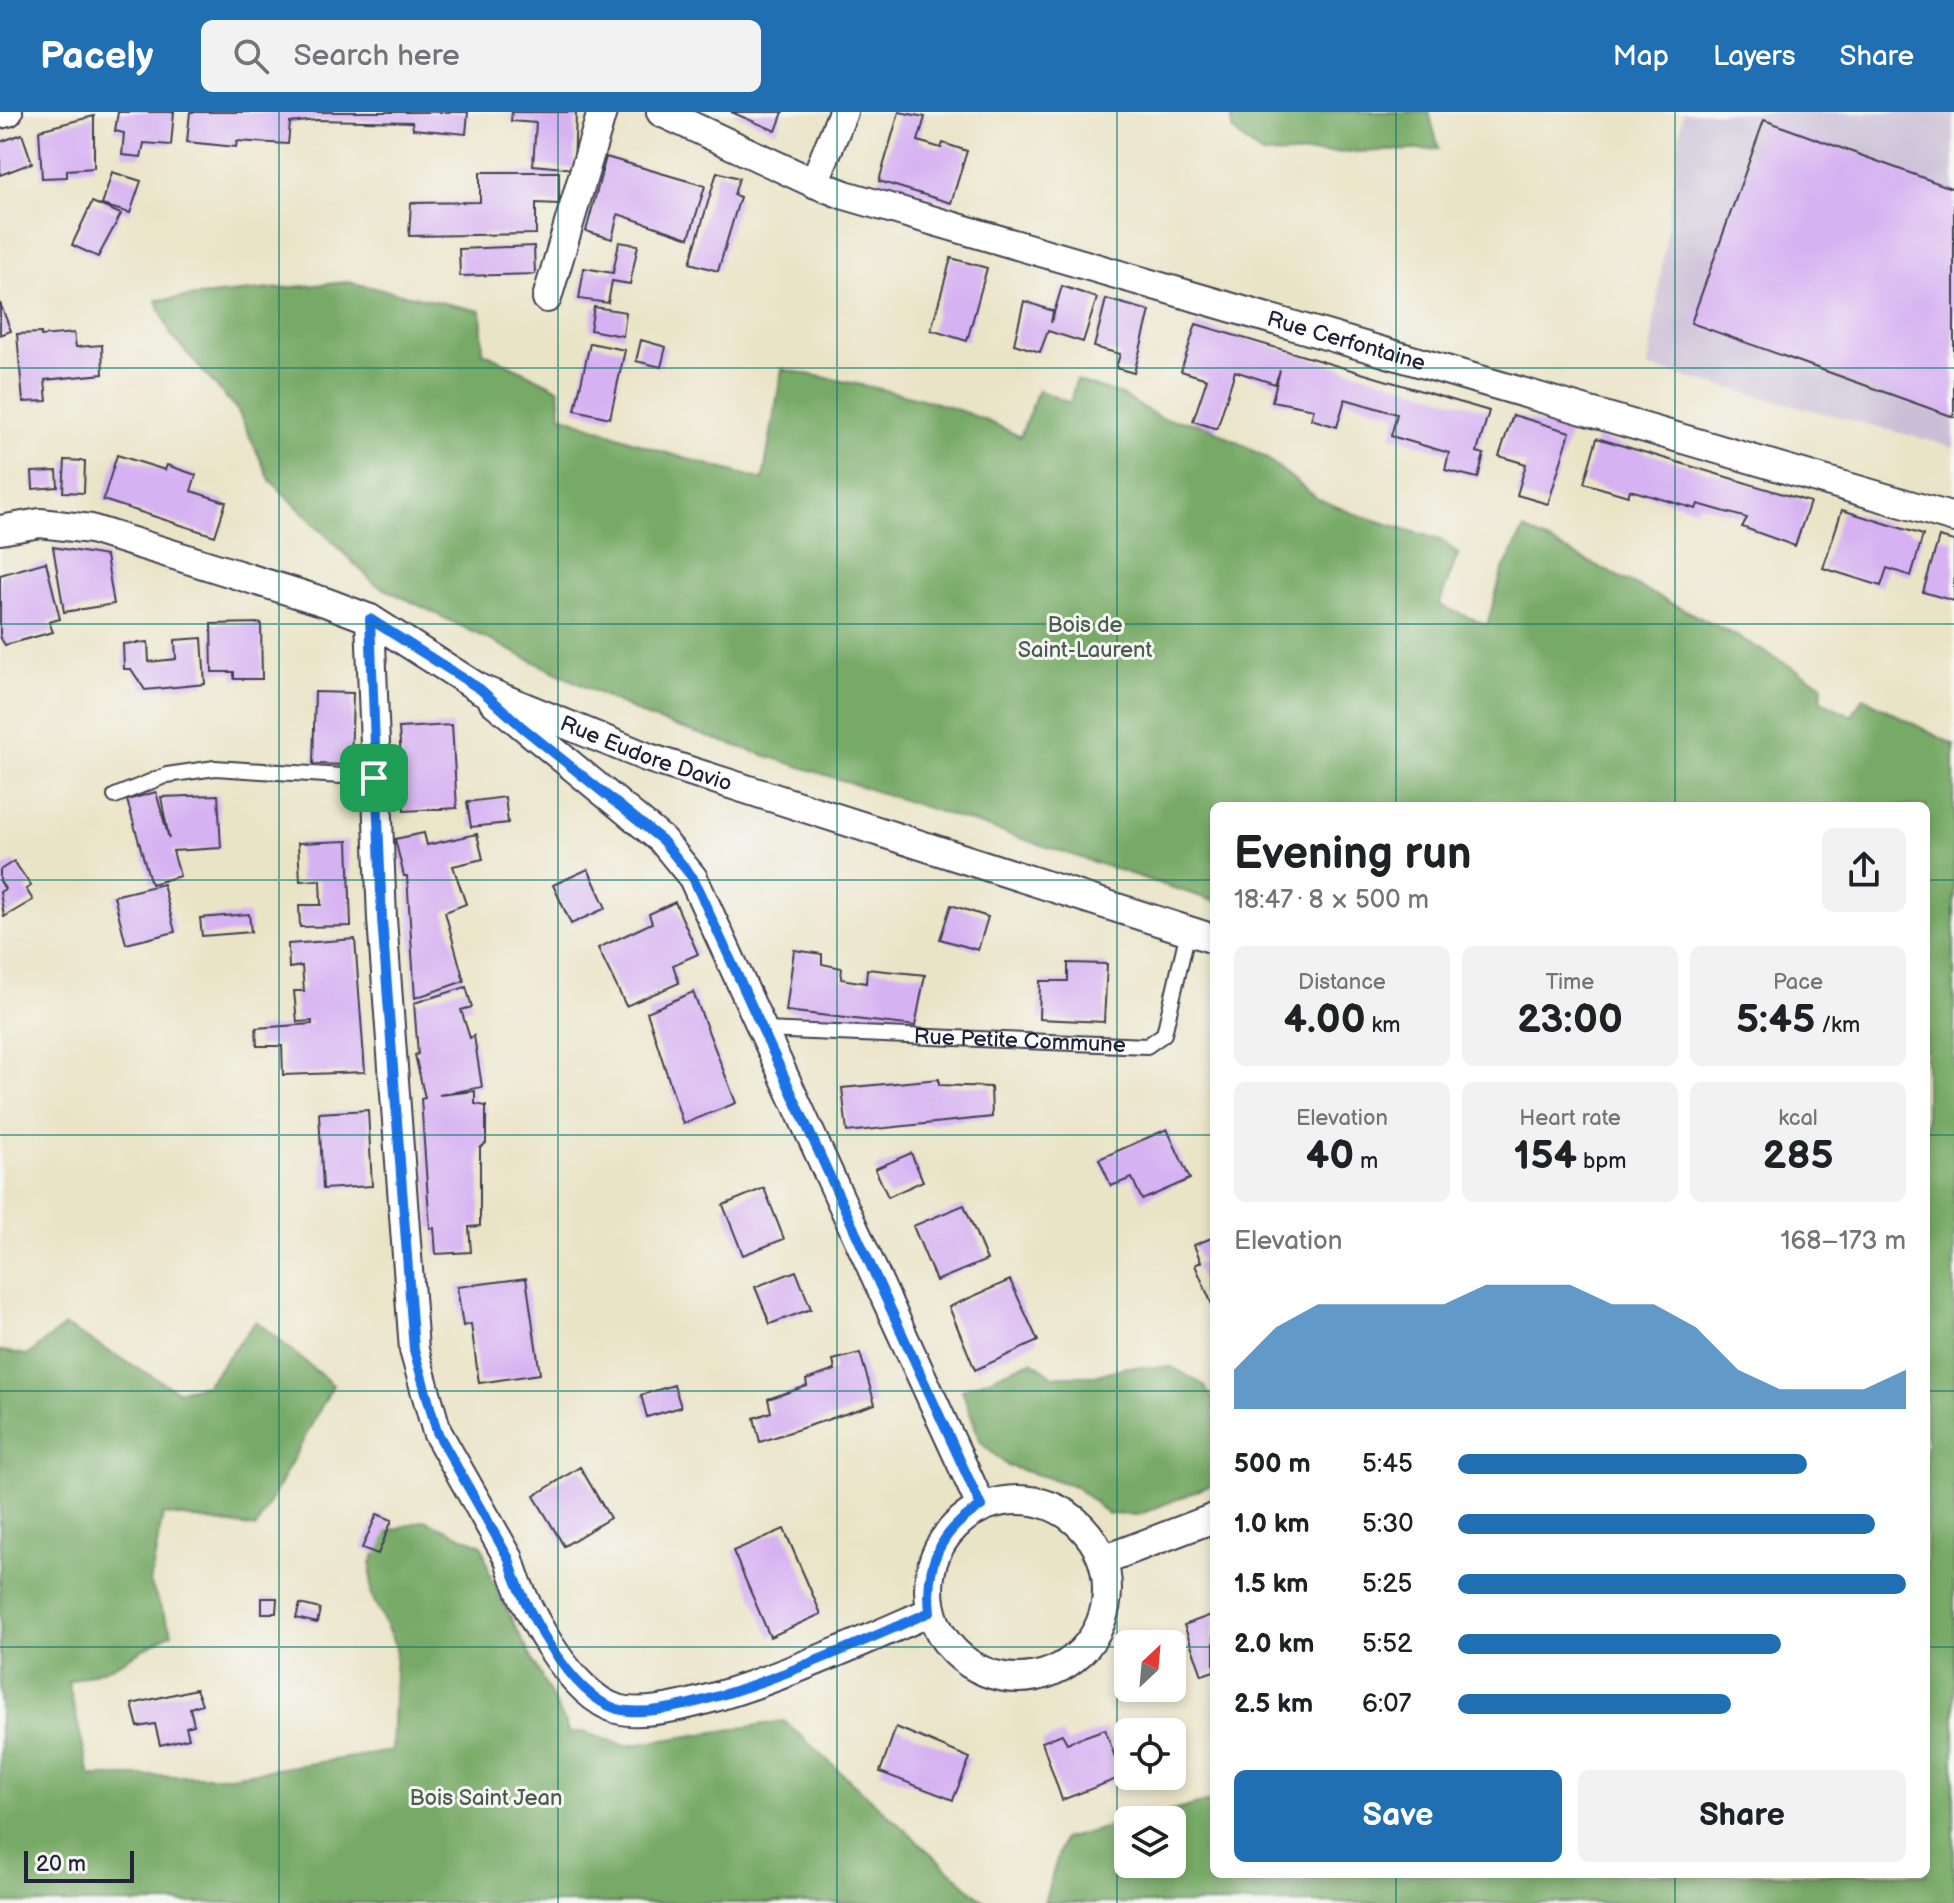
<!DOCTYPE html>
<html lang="en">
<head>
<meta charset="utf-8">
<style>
  :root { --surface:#fff; --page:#f2f2f2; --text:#202124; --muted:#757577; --accent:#1f6fb2 }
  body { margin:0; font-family:"Balsamiq Sans",sans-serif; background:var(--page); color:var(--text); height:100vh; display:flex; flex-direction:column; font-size:30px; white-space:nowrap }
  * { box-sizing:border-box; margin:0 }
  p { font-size:26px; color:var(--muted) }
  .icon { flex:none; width:44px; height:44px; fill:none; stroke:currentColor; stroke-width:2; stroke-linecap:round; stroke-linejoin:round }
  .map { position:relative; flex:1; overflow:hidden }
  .side { position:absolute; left:1210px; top:690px; width:720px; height:1076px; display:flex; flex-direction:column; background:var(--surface); border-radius:12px; box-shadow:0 4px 12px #0003 }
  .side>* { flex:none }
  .needle { width:52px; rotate:26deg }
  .tools { position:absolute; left:1114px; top:1518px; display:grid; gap:16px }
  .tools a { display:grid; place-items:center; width:72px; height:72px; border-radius:12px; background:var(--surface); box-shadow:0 4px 12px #0003; font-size:40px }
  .scale { position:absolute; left:24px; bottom:20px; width:110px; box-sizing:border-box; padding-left:8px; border:4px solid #22223b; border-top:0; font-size:22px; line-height:28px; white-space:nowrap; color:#22223b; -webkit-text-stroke:6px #f6f6f2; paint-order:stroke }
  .pin { position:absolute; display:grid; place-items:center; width:68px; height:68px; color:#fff; margin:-34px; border-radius:16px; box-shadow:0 4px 12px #0006 }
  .round { display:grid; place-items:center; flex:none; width:84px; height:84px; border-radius:12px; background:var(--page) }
  .summary { display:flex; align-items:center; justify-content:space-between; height:136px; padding:0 24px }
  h1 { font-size:44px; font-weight:600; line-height:60px }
  .metrics { display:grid; grid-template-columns:repeat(3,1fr); gap:12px; height:136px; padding:8px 24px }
  .metrics div { display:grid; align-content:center; border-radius:12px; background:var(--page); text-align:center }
  .metrics b { font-size:40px; font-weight:600 }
  .metrics small { font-size:22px; font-weight:400 }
  .metrics p { font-size:22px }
  .chart { height:224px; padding:16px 24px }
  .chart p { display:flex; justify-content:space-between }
  .chart svg { width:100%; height:144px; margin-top:8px; fill:var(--accent); opacity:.7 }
  .button { display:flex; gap:16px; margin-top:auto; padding:16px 24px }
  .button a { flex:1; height:92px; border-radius:12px; background:var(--accent); color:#fff; font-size:32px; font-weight:600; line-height:92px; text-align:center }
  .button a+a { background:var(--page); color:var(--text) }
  ul { padding:0 24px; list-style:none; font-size:26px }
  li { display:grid; grid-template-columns:128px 96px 1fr; align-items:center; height:60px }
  li i { height:20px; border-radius:10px; background:var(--accent) }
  header { display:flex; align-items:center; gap:48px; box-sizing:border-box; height:112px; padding:0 40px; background:var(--accent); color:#fff }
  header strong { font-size:38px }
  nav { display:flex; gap:44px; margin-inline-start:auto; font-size:28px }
  .search { width:560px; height:72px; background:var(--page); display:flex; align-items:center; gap:20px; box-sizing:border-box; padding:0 28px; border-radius:12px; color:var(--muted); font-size:30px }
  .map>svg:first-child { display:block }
  .industrial { fill:#cabfd6 }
  .forest { fill:#7a6; stroke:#4c6650; stroke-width:2 }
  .building { fill:#d7b2f2 }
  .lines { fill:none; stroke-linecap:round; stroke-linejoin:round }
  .service-casing { stroke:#403f50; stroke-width:18 }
  .minor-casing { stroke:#403f50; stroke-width:32 }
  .service { stroke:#fff; stroke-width:14 }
  .minor { stroke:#fff; stroke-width:28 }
  .route-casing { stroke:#fff; stroke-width:16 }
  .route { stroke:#1a73e8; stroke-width:10 }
  .grid { fill:none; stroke:#0f766e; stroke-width:2; stroke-opacity:0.55 }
  .labels { text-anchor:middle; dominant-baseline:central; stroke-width:6; stroke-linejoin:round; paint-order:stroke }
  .street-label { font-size:22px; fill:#22223b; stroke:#f6f6f2 }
  .park-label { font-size:22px; fill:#4a5b4f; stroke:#f6f6f2 }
</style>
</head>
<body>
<header>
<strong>Pacely</strong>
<div class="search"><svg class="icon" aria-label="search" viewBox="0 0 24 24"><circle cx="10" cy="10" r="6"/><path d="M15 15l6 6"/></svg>Search here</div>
<nav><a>Map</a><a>Layers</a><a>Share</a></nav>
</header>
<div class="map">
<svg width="1954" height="1791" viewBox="0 0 1954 1791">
  <rect width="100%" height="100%" fill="#f6f6f2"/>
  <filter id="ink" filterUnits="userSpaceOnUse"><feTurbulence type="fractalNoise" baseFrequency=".0125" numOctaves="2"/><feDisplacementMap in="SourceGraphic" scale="16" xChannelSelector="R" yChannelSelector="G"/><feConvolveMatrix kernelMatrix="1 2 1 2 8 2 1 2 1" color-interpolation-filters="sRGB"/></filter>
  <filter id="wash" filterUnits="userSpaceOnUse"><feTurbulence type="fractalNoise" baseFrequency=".006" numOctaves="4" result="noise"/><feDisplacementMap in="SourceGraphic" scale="32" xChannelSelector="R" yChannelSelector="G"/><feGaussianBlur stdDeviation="1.8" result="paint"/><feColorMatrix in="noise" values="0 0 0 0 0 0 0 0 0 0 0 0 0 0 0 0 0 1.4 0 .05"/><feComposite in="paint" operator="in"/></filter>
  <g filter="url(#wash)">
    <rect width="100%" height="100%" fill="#eae4c7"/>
    <!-- industrial -->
    <path class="industrial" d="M1683,0H1954V335L1648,255Z"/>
    <!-- forest -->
    <path class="forest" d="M1231,0H1429L1439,37L1262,43L1232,18Z
      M348,170L481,199L483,240L559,277L561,303L656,338L763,368L782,257C863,274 947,285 1020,325L1038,278L1070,291L1076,268L1121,283L1161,306L1205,313L1265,345L1318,387L1352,401L1443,429L1458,442L1439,493L1487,513L1502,460L1524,417L1738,525L1822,572L1821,589L1852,604L1863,585L1954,633V1791H1044L1063,1727L1128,1710V1752H1172V1708H1137L1214,1688V1762H1926V694H1214V789L647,605L375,472L270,368L238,299L171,223L156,188Z
      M256,1209L333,1273L256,1416L163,1402L150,1471L172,1521L113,1554L68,1570L90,1664H231L392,1639L396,1535L371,1482V1451L386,1420L424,1408L482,1433L491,1467L570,1621L583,1620L626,1634L784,1609L986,1791H0V1239L28,1243L65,1214L178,1279L206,1273Z
      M1032,1249L1053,1264H1095L1125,1255H1172L1202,1272L1214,1288V1372L1138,1403L1108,1402L1075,1374L1008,1354L981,1331L962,1278Z"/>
    <g id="blocks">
      <!-- building -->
      <path class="building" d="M118,0H174L171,33L144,31L141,45L122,43L124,21L115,19Z
        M190,0H468L466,22L413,17L412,10L316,8L290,11L288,32L237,29L236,35L187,30Z
        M512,0H576L574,57L533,53L536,11L511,9Z
        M731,0H783L776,19Z
        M899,0L925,5L918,29L941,36L943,31L967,39L951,91L879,69Z
        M94,4V56L67,58V65L42,66L39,18Z
        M1764,8L1954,77V305L1691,211Z
        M22,22L32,51L0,63V30Z
        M606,45L705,74L689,126L618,102L612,127L586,119Z
        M112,60L141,69L130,101L102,93Z
        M480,60H559V92L536,91V122L409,124L411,91L480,90Z
        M717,60L739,66L734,83L740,85L718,159L690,151Z
        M92,90L121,102L98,145L72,133Z
        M619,130L638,133L630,172L612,169L608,191L579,187L584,156L613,161Z
        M534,134L535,162L460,164L459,137Z
        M951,146L987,156L967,229L931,218Z
        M1062,174L1097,186L1083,230L1048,219L1040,240L1014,232L1024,189L1053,199L1051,211Z
        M1106,187L1150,199L1134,261L1116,256L1120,242L1094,235Z
        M0,191L11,219L0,223Z
        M594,195L626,200L623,224L590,218Z
        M1196,212L1489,299L1477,340L1484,342L1478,366L1445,358L1449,341L1391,324L1397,302L1345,287L1337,315L1311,307L1314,297L1272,289L1280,258L1275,272L1235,259L1217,317L1193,309L1207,267L1181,259Z
        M41,221V224L74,221L76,235L102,233L103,262L45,268L47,289L23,290L17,222Z
        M641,228L666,235L661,255L636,249Z
        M590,231L625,238L610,306L575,298Z
        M1513,303L1570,320L1548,392L1517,383L1526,352L1499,344Z
        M1597,326L1810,390L1795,434L1742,415L1747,406L1698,392L1696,397L1630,378L1628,384L1584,371Z
        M117,343L165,358L167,353L196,363L191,379L226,390L215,424L103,388Z
        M65,348L85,349L84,381L63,380Z
        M57,359L58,375L33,377L32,360Z
        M1842,398L1923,423L1911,464L1887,456L1881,474L1823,456Z
        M1939,425L1954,429V489L1923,480Z
        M53,435L106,444L114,492L64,500Z
        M46,450L60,507L49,510L53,520L5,533L0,525V463Z
        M261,511L262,567H234V560H212L211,512Z
        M202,526L205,572L145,578L131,557H124L123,532L148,530L149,550L176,547L175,528Z
        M315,580L353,581L351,653L313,652Z
        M452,613L457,696L404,699L399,616Z
        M156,680L169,727L161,685L218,683L221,736L173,739L180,764L151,772L127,688Z
        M505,685L508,711L471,715L467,690Z
        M424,721L427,733L477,722L483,747L453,754L466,792L445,800L464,869L415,886L407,764H404L395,727Z
        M348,729L351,814L300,815L299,793H321L320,768L300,769L298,731Z
        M14,749L31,774L26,777L33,788L4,805L0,780L5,777L0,769V758Z
        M588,757L606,796L571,812L553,773Z
        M163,772L175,820L126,832L114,784Z
        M675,790L698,842L673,853L679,871L626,894L598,836L652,811L649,802Z
        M951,793L988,805L978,838L940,827Z
        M249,802L251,820L202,824L200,806Z
        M355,827L365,960L283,963L282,934H257L256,916L312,912V909L297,910L294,879H304L302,854L289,856L288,832Z
        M794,838L822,842V852L842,856L841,867L866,871L867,857L925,863L915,914L786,899Z
        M1068,851L1107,852L1104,910L1039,907L1040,869H1068Z
        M466,875L472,895L461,898L470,926L474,924L482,975L439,983L475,979V992L486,994V1031L480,1036V1114L469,1115L471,1140L436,1142L434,1116H430L421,987L425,986L415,943L418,942L414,891Z
        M693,880L736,991L683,1012L647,900Z
        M939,967V973L991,975L992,1005L847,1020L842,976Z
        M368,998L372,1074L323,1077L319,1001Z
        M1167,1017L1190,1067L1142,1088L1132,1066L1111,1074L1099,1047Z
        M911,1041L923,1069L888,1085L875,1057Z
        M764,1076L784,1127L743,1143L723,1093Z
        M964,1093L987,1148L936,1169L913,1114Z
        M1214,1125V1197L1195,1153L1201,1150L1194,1133Z
        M796,1159L811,1197L770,1212L755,1175Z
        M526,1166L540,1262L479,1271L471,1212L463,1214L457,1175Z
        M1010,1168L1038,1229L975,1258L949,1195Z
        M860,1241L875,1292L760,1330L754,1306L771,1300L768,1287L807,1274L806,1268L835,1258L833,1248Z
        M674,1273L681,1295L647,1305L641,1283Z
        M580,1355L610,1406L564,1434L534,1384Z
        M377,1402L392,1408L378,1442L362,1436Z
        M784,1417L821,1502L770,1525L733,1439Z
        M262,1486H277L276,1501H262Z
        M300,1492L320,1497L317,1511L296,1506Z
        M1214,1502V1559L1202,1563L1184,1513Z
        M196,1577L202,1592L190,1596L194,1613L186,1615L189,1626L160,1633L155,1612L138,1615L132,1592Z
        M896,1615L970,1646L953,1688L880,1660Z
        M1105,1617L1122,1665L1062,1688L1042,1630L1062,1622L1067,1631Z"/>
    </g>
  </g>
  <g filter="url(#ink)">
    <use href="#blocks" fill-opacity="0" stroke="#403f50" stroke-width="2"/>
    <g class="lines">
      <!-- service casing -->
      <g class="service-casing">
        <g id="service">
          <path d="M115,684L167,663L215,656L374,666"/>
          <path id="s1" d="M764,918L1147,934L1164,922L1188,819"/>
        </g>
      </g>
      <!-- minor casing -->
      <g class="minor-casing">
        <g id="minor">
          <path d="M661,0L814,71"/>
          <path id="s2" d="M843,0L814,71L845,83L1954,406"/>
          <path d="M0,2L8,0"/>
          <path d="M547,186L602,0"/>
          <path id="s3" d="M0,418L40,411L91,417L325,490L370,507L480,577L649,646L1214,827"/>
          <path d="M370,507L382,807L414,1238L437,1320L509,1447C521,1492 570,1583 617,1597C680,1615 867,1527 930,1500"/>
          <path d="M493,589L662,728L693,766L981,1394"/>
          <circle cx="1018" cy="1477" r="89"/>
          <path d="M1103,1448L1214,1406"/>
        </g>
      </g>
      <!-- service -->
      <use href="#service" class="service"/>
      <!-- minor -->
      <use href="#minor" class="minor"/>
    </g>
  </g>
  <g class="lines" filter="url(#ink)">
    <!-- route casing -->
    <g class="route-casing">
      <path id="route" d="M370,507L480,577L522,615L662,728L693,766L981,1394C940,1419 925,1452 930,1500C867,1527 680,1615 617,1597C570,1583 521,1492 509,1447L437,1320L414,1238L382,807Z"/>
    </g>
    <!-- route -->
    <use href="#route" class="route"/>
  </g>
  <!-- grid -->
  <path class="grid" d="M279,0V1791M558,0V1791M837,0V1791M1117,0V1791M1396,0V694M1675,0V694M0,256H1954M0,512H1954M0,768H1214M1926,768H1954M0,1023H1214M1926,1023H1954M0,1279H1214M1926,1279H1954M0,1535H1128M1172,1535H1214M1926,1535H1954M1396,1762V1791M1675,1762V1791"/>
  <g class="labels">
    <!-- street labels -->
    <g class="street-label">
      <text stroke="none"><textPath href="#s2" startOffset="632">Rue Cerfontaine</textPath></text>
      <text stroke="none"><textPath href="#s3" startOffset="694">Rue Eudore Davio</textPath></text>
      <text stroke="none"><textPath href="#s1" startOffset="256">Rue Petite Commune</textPath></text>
    </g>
    <!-- park labels -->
    <g class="park-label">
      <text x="1085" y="513">Bois de<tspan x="1085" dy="25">Saint-Laurent</tspan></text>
      <text x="486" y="1686">Bois Saint Jean</text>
    </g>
  </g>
</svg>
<div class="tools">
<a><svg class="needle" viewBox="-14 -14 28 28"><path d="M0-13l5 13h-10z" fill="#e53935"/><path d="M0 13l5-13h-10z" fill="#757577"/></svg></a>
<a><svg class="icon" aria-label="locate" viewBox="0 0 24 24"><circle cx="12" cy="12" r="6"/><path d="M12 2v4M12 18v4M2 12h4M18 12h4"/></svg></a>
<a><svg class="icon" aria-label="layers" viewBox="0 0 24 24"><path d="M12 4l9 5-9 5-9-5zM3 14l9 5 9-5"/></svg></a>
</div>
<div class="scale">20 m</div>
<div class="pin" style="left:374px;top:666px;background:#1e9e55"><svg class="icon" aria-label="arrive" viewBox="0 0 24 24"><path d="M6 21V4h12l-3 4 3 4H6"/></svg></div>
<section class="side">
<div class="summary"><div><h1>Evening run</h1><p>18:47 · 8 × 500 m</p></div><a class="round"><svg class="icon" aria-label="share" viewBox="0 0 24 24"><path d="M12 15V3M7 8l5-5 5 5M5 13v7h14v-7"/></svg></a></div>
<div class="metrics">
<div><p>Distance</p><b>4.00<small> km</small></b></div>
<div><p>Time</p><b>23:00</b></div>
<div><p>Pace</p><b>5:45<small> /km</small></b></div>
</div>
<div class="metrics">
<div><p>Elevation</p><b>40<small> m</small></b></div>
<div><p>Heart rate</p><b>154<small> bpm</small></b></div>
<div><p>kcal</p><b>285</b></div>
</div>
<div class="chart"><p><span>Elevation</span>168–173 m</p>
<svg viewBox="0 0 160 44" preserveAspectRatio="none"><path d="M0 44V32L10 19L20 12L30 12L40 12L50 12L60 6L70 6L80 6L90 12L100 12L110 19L120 32L130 38L140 38L150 38L160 32V44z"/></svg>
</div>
<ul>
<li><b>500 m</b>5:45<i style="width:78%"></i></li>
<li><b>1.0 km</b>5:30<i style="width:93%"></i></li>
<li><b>1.5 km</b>5:25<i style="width:100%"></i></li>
<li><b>2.0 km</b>5:52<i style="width:72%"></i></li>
<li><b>2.5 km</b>6:07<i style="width:61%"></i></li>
</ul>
<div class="button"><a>Save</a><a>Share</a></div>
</section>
</div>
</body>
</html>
